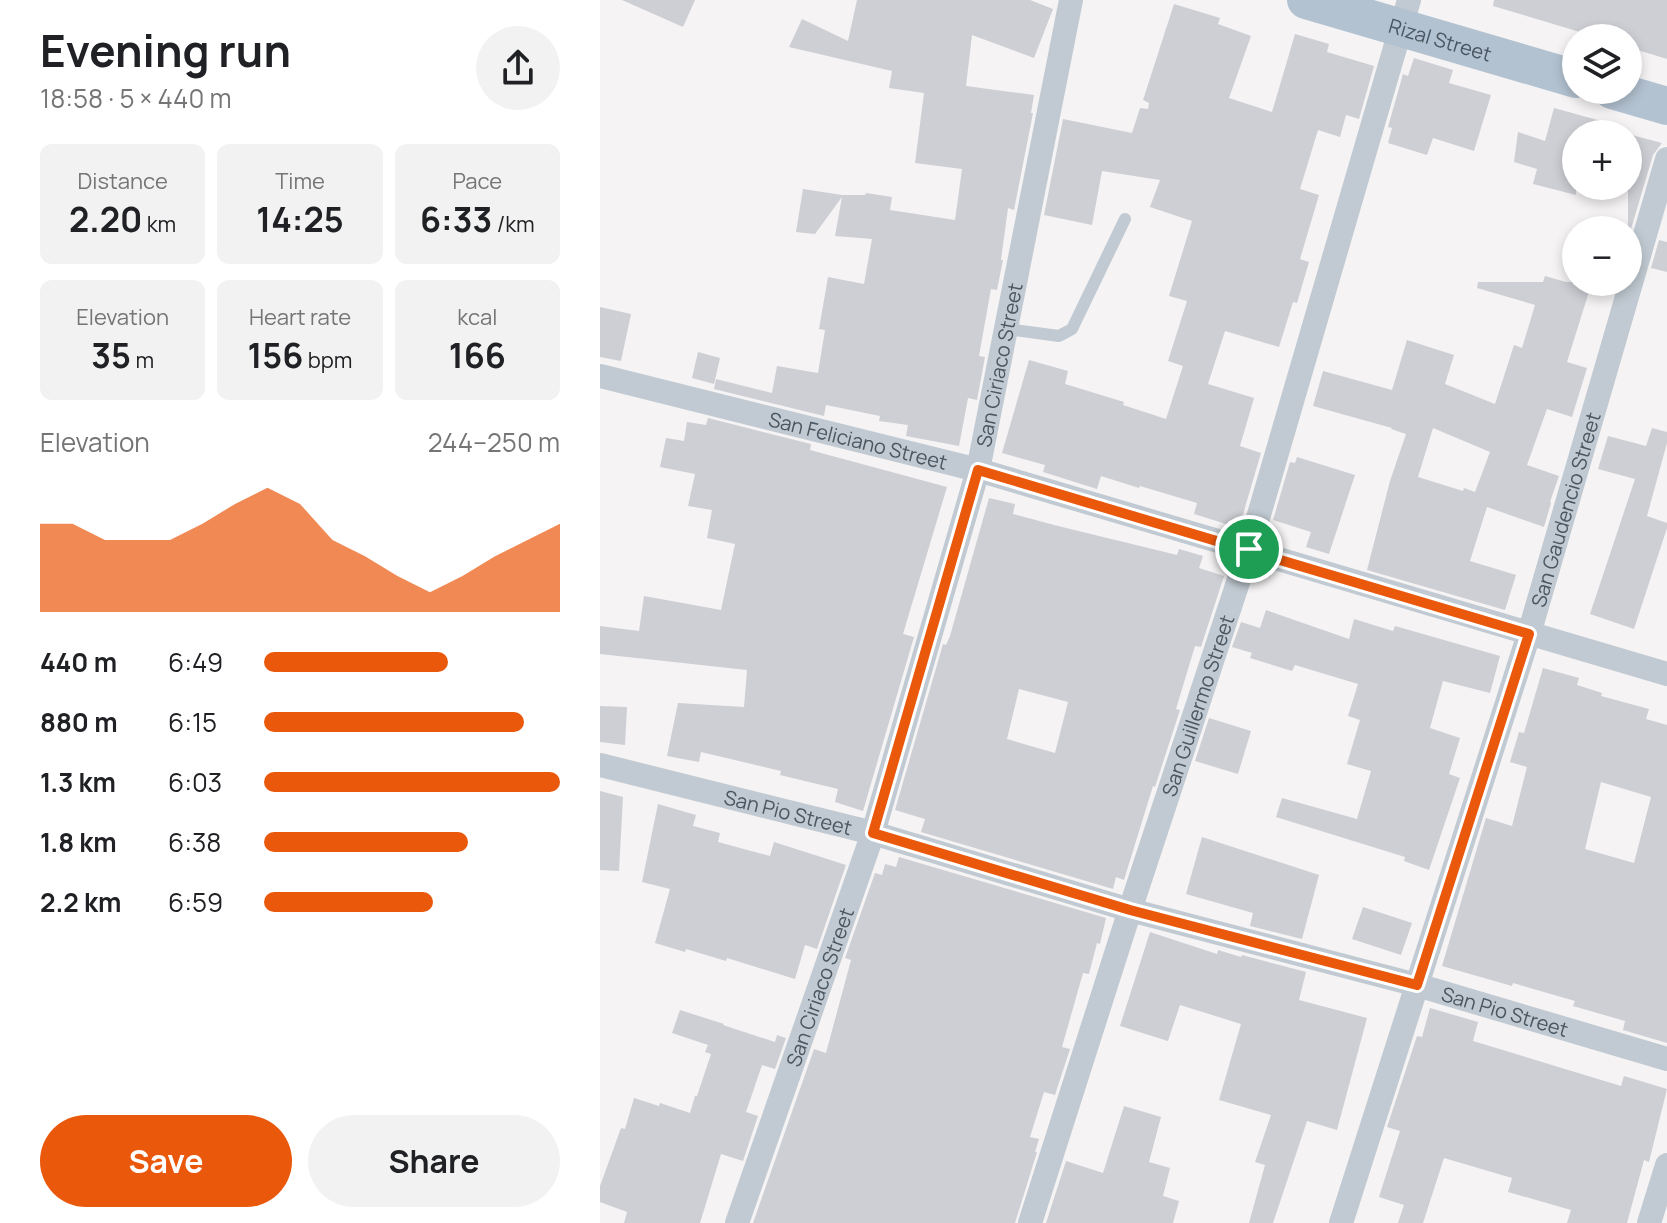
<!DOCTYPE html>
<html lang="en">
<head>
<meta charset="utf-8">
<style>
  :root { --surface:#fff; --page:#f2f2f2; --text:#202124; --muted:#757577; --accent:#ea580c }
  body { margin:0; font-family:Manrope,sans-serif; background:var(--page); color:var(--text); height:100vh; display:flex; flex-direction:column; font-size:30px; white-space:nowrap }
  * { box-sizing:border-box; margin:0 }
  p { font-size:26px; color:var(--muted) }
  .icon { flex:none; width:44px; height:44px; fill:none; stroke:currentColor; stroke-width:2; stroke-linecap:round; stroke-linejoin:round }
  .map { position:relative; flex:1; overflow:hidden }
  .side { display:flex; flex-direction:column; background:var(--surface); width:600px }
  .side>* { flex:none }
  .tools { position:absolute; left:962px; top:24px; display:grid; gap:16px }
  .tools a { display:grid; place-items:center; width:80px; height:80px; border-radius:50%; background:var(--surface); box-shadow:0 4px 12px #0003; font-size:40px }
  .pin { position:absolute; display:grid; place-items:center; width:68px; height:68px; color:#fff; margin:-34px; border:4px solid #fff; border-radius:50%; box-shadow:0 2px 8px #0007 }
  .round { display:grid; place-items:center; flex:none; width:84px; height:84px; border-radius:42px; background:var(--page) }
  .headline { display:flex; align-items:center; justify-content:space-between; height:136px; padding:0 40px }
  h1 { font-size:44px; font-weight:700; line-height:60px }
  .metrics { display:grid; grid-template-columns:repeat(3,1fr); gap:12px; height:136px; padding:8px 40px }
  .metrics div { display:grid; align-content:center; border-radius:12px; background:var(--page); text-align:center }
  .metrics b { font-size:34px; font-weight:700 }
  .metrics small { font-size:22px; font-weight:400 }
  .metrics p { font-size:22px }
  .chart { height:224px; padding:16px 40px }
  .chart p { display:flex; justify-content:space-between }
  .chart svg { width:100%; height:144px; margin-top:8px; fill:var(--accent); opacity:.7 }
  .primary-button { display:flex; gap:16px; margin-top:auto; padding:16px 40px }
  .primary-button a { flex:1; height:92px; border-radius:48px; background:var(--accent); color:#fff; font-size:32px; font-weight:700; line-height:92px; text-align:center }
  .primary-button a+a { background:var(--page); color:var(--text) }
  ul { padding:0 40px; list-style:none; font-size:26px }
  li { display:grid; grid-template-columns:128px 96px 1fr; align-items:center; height:60px }
  li i { height:20px; border-radius:10px; background:var(--accent) }
  main { display:flex; flex:1; min-height:0 }
  .map>svg:first-child { display:block }
  .building { fill:#cdcfd5; fill-rule:evenodd }
  .lines { fill:none; stroke-linecap:round; stroke-linejoin:round }
  .service { stroke:#c1cad2; stroke-width:12 }
  .minor { stroke:#c1cad2; stroke-width:24 }
  .primary { stroke:#b3c2d1; stroke-width:38 }
  .route-casing { stroke:#fff; stroke-width:16 }
  .route { stroke:#ea580c; stroke-width:10 }
  .labels { text-anchor:middle; dominant-baseline:central; stroke-width:8; stroke-linejoin:round; paint-order:stroke }
  .street-label { font-size:20px; fill:#4a5661; stroke:#fff }
</style>
</head>
<body>
<main>
<section class="side">
<div class="headline"><div><h1>Evening run</h1><p>18:58 · 5 × 440 m</p></div><a class="round"><svg class="icon" aria-label="share" viewBox="0 0 24 24"><path d="M12 15V3M7 8l5-5 5 5M5 13v7h14v-7"/></svg></a></div>
<div class="metrics">
<div><p>Distance</p><b>2.20<small> km</small></b></div>
<div><p>Time</p><b>14:25</b></div>
<div><p>Pace</p><b>6:33<small> /km</small></b></div>
</div>
<div class="metrics">
<div><p>Elevation</p><b>35<small> m</small></b></div>
<div><p>Heart rate</p><b>156<small> bpm</small></b></div>
<div><p>kcal</p><b>166</b></div>
</div>
<div class="chart"><p><span>Elevation</span>244–250 m</p>
<svg viewBox="0 0 160 44" preserveAspectRatio="none"><path d="M0 44V17L10 17L20 22L30 22L40 22L50 17L60 11L70 6L80 11L90 22L100 27L110 33L120 38L130 33L140 27L150 22L160 17V44z"/></svg>
</div>
<ul>
<li><b>440 m</b>6:49<i style="width:62%"></i></li>
<li><b>880 m</b>6:15<i style="width:88%"></i></li>
<li><b>1.3 km</b>6:03<i style="width:100%"></i></li>
<li><b>1.8 km</b>6:38<i style="width:69%"></i></li>
<li><b>2.2 km</b>6:59<i style="width:57%"></i></li>
</ul>
<div class="primary-button"><a>Save</a><a>Share</a></div>
</section>
<div class="map">
<svg width="1067" height="1223" viewBox="0 0 1067 1223">
  <rect width="100%" height="100%" fill="#f5f3f3"/>
  <!-- building -->
  <path class="building" d="M22,0H95L83,27Z
    M257,0H430L453,9L434,58L372,35L366,86L434,95L431,113H433L414,210L408,208L401,260H403L397,290L391,289L379,356L385,357L377,400L368,398L359,446L306,436L308,425L279,421L280,416L226,405L224,416L114,389L116,379L172,393L177,366L218,373L225,330L219,329L228,277L264,284L272,239L235,236L242,197L215,234L196,232L203,189L242,195H265L266,193L292,197L290,210L355,220L362,169L315,163L324,93L289,88L292,71L189,47L202,19L248,41Z
    M894,0H1067V59L1028,47L1031,38H1000L893,6Z
    M574,4L620,18L618,24L651,36L629,98L672,112L695,34L729,44L727,52L774,66L759,119L746,115L740,137L718,130L700,189L719,195L700,259L709,262L697,303L693,302L679,347L625,331L608,384L654,398L640,446L661,453L639,528L594,514L597,503L540,486L539,488L501,476L497,489L443,472L445,465L402,453L429,360L468,371L465,384L524,402L523,405L566,419L583,366L568,361L587,301L569,296L592,221L550,207L560,180L502,171L492,225L444,215L463,119L532,133L540,108L548,109L549,103L543,100Z
    M814,58L853,70L849,83L891,95L874,151L833,138L827,155L788,143L792,128L788,127L803,74L808,76Z
    M954,108L1023,127L1022,134H976V195L933,184L937,169L914,162L918,132L945,141Z
    M1028,134L1062,143L1053,155L1028,239Z
    M1059,240L1067,242V272L1051,268Z
    M945,276L966,282H992L967,362L987,368L972,417L947,409L927,465L959,476L950,502L951,503L944,527L887,507L870,561L916,575L905,610L767,570L790,481L806,434L791,429L792,428L713,406L723,371L792,390L807,340L854,355L845,384L895,404L914,345L922,348L935,305L877,288L878,282H943ZM833,428L890,452L875,492L864,488L863,491L818,477Z
    M0,307L31,314L21,361L0,357Z
    M98,352L120,358L114,384L92,378Z
    M108,418L211,444L210,450L347,487L303,634L314,637L263,811L235,802L238,789L180,775L181,771L101,752L99,762L67,756L78,703L144,707L147,670L0,654V626L39,631L44,596L121,610L135,544L107,538L112,510L88,506L95,474L60,467L66,438L84,441L87,422L106,425Z
    M1052,428L1067,432V443L1047,516L1067,523V528L1034,629L990,614L1035,479L998,469L1008,436L1046,446Z
    M697,457L755,475L729,554L706,547L711,532L673,520L690,462L695,463Z
    M389,498L415,504L413,514L458,526L577,555L579,549L603,556L599,568L624,576L601,647L595,646L576,709L580,710L555,787L553,786L524,880L516,877L513,889L321,832L325,819L295,810L343,644L346,645L350,636ZM419,689L468,702L455,753L407,739Z
    M666,610L749,639L754,619L793,631L795,626L900,656L890,693L843,681L830,728L860,738L849,774L860,778L829,870L804,861L805,857L676,817L682,798L757,819L771,771L747,764L760,720L748,716L758,684L695,665L692,671L650,658L652,653L632,647L641,622L660,628Z
    M943,668L979,678L977,685L1002,693L1001,696L1049,709L1046,719L1067,725V1043L1023,1030L1025,1021L973,1006L975,1001L913,983L912,986L842,966L886,818L912,826L927,767L910,762L919,732L924,733ZM1001,782L1051,797L1034,863L985,849Z
    M0,706L27,707L25,745L0,742Z
    M609,718L651,731L638,774L595,761Z
    M0,791L23,797L19,871L0,870Z
    M58,804L96,815L93,826L120,833L118,842L170,856L174,842L246,865L217,949L205,945L195,979L127,958L126,961L86,949L85,952L55,943L70,889L42,882Z
    M602,837L719,875L702,939L650,926L653,913L586,894Z
    M299,857L506,918L500,944L497,943L489,974L483,973L462,1047L470,1049L455,1095L444,1092L430,1137L439,1139L435,1152H437L415,1223H153L214,1049L226,1053L251,960L245,958L275,873L282,875L285,864L296,867Z
    M763,907L812,923L801,955L752,939Z
    M550,932L617,954L618,950L641,957L642,955L706,972L699,1000L767,1018L737,1130L707,1121L673,1223H649L665,1165L655,1162L671,1115L619,1100L641,1024L580,1005L568,1041L520,1026Z
    M830,1008L878,1022L873,1041L1021,1086L1024,1076L1067,1089L1049,1162L1044,1160L1027,1223H967L971,1210L908,1192L912,1178L844,1158L823,1223H798L804,1205L779,1197L800,1131L787,1127L817,1036L822,1037Z
    M80,1010L124,1024L123,1025L175,1042L177,1035L186,1038L175,1069L162,1065L146,1112L158,1116L143,1161L121,1154L100,1223H24L27,1212L0,1202V1186L21,1128L25,1129L34,1098L59,1106L60,1103L90,1113L95,1096H97L111,1054L105,1052L108,1045L72,1033Z
    M524,1106L561,1117L549,1162L570,1168L563,1196L579,1201L573,1223H446L466,1161L503,1173Z"/>
  <g class="lines">
    <!-- service -->
    <path class="service" d="M406,329L459,336L472,329L525,219"/>
    <!-- minor -->
    <g class="minor">
      <path id="s1" d="M0,376L378,470L1067,674"/>
      <path id="s2" d="M0,765L273,833L530,910L817,985L1067,1059"/>
      <path id="s3" d="M137,1223L273,833L378,470L471,0"/>
      <path id="s4" d="M430,1223L530,910L649,549L809,0"/>
      <path id="s5" d="M741,1223L929,634L1067,159"/>
      <path d="M1049,1223L1067,1165"/>
    </g>
    <!-- primary -->
    <g class="primary">
      <path id="s6" d="M706,0L976,79"/>
      <path d="M1012,90L1067,106"/>
    </g>
  </g>
  <g class="lines">
    <!-- route casing -->
    <g class="route-casing">
      <path id="route" d="M378,470L929,634L817,985L530,910L273,833Z"/>
    </g>
    <!-- route -->
    <use href="#route" class="route"/>
  </g>
  <g class="labels">
    <!-- street labels -->
    <g class="street-label">
      <text stroke="none"><textPath href="#s6" startOffset="140">Rizal Street</textPath></text>
      <text stroke="none"><textPath href="#s3" startOffset="898">San Ciriaco Street</textPath></text>
      <text stroke="none"><textPath href="#s1" startOffset="266">San Feliciano Street</textPath></text>
      <text stroke="none"><textPath href="#s5" startOffset="748">San Gaudencio Street</textPath></text>
      <text stroke="none"><textPath href="#s4" startOffset="544">San Guillermo Street</textPath></text>
      <text stroke="none"><textPath href="#s2" startOffset="194">San Pio Street</textPath></text>
      <text stroke="none"><textPath href="#s3" startOffset="250">San Ciriaco Street</textPath></text>
      <text stroke="none"><textPath href="#s2" startOffset="938">San Pio Street</textPath></text>
    </g>
  </g>
</svg>
<div class="tools">
<a><svg class="icon" aria-label="layers" viewBox="0 0 24 24"><path d="M12 4l9 5-9 5-9-5zM3 14l9 5 9-5"/></svg></a>
<a>+</a>
<a>−</a>
</div>
<div class="pin" style="left:649px;top:549px;background:#1e9e55"><svg class="icon" aria-label="arrive" viewBox="0 0 24 24"><path d="M6 21V4h12l-3 4 3 4H6"/></svg></div>
</div>
</main>
</body>
</html>
